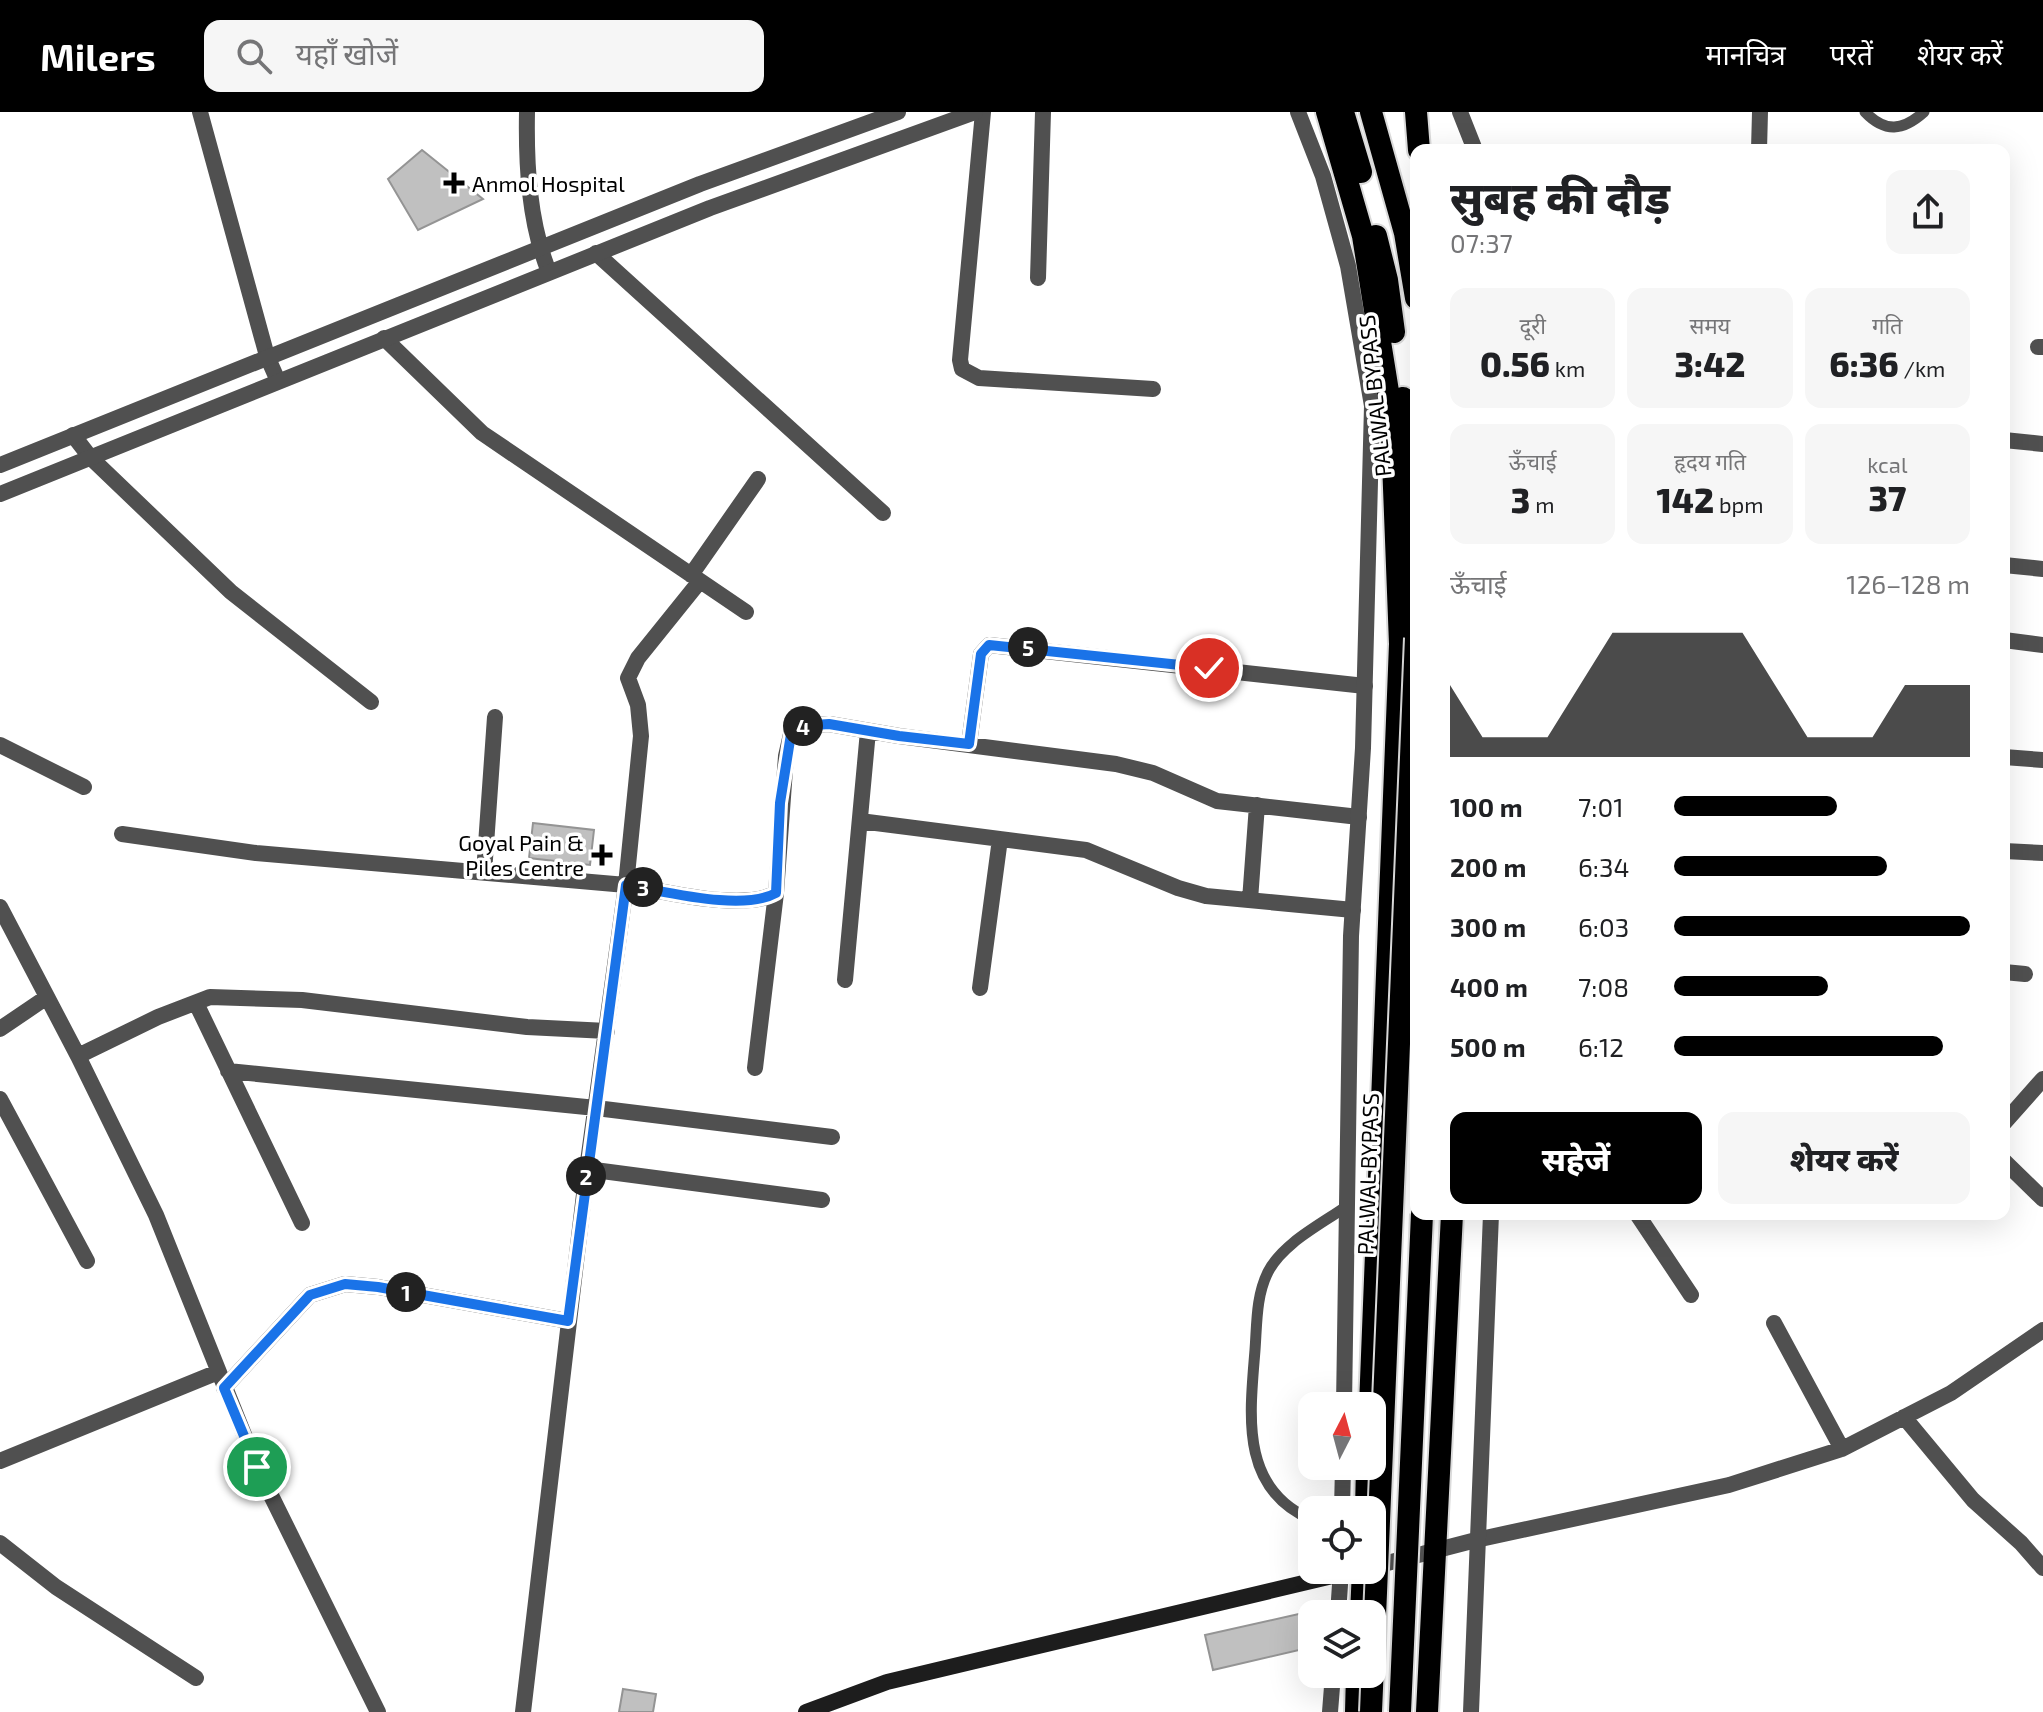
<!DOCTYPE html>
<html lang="hi">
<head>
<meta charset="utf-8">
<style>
  :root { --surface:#fff; --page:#f6f6f6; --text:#202124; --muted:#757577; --accent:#000 }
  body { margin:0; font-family:"Exo 2","Noto Sans Devanagari",sans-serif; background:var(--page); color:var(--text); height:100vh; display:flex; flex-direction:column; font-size:30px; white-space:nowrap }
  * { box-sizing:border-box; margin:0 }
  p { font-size:26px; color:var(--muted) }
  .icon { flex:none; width:44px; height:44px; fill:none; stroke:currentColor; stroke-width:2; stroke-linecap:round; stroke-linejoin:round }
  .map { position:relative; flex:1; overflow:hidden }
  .drawer { position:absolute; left:1410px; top:32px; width:600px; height:1076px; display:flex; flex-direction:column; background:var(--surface); border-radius:16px; box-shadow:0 8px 32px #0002 }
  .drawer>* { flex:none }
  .needle { width:52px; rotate:6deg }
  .buttons { position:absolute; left:1298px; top:1280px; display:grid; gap:16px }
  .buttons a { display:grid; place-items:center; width:88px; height:88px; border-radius:16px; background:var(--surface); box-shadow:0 8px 32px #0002; font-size:40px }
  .pin { position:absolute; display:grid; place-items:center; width:68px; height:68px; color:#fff; margin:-34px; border:4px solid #fff; border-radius:50%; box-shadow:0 2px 8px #0007 }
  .km { position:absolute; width:40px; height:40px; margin:-20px; border-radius:50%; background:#222; color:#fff; font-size:22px; line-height:40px; text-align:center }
  .round { display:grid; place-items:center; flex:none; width:84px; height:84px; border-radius:16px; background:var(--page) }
  .summary { display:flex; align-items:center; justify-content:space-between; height:136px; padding:0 40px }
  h1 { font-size:44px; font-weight:800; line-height:60px }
  .stats { display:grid; grid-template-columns:repeat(3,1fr); gap:12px; height:136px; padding:8px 40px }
  .stats div { display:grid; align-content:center; border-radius:16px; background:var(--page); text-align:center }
  .stats b { font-size:34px; font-weight:800 }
  .stats small { font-size:22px; font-weight:400 }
  .stats p { font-size:22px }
  .chart { height:224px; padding:16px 40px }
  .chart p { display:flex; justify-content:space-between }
  .chart svg { width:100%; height:144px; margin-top:8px; fill:var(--accent); opacity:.7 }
  .button { display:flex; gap:16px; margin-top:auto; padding:16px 40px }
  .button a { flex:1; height:92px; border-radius:16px; background:var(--accent); color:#fff; font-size:32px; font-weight:800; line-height:92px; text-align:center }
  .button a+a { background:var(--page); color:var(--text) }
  ul { padding:0 40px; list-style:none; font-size:26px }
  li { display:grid; grid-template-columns:128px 96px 1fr; align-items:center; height:60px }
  li i { height:20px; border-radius:10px; background:var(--accent) }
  header { display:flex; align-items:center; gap:48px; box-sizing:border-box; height:112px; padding:0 40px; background:var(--accent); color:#fff }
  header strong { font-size:38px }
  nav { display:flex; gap:44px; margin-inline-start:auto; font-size:28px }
  .search { width:560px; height:72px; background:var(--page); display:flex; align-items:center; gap:20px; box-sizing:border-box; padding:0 28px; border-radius:16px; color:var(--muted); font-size:30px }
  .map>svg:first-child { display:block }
  .building { fill:#c0c0c0; stroke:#949494; stroke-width:2 }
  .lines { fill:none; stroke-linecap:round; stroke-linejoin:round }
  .trunk-casing { stroke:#dbdbdb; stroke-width:26 }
  .service { stroke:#505050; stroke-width:11 }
  .minor { stroke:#505050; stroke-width:16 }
  .tertiary { stroke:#505050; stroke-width:16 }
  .secondary { stroke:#1d1d1d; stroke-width:16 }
  .trunk { stroke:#000; stroke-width:22 }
  .trunk-bridge-casing { stroke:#dbdbdb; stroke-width:26; stroke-linecap:butt }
  .trunk-bridge { stroke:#000; stroke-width:22 }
  .route-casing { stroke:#fff; stroke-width:16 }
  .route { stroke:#1a73e8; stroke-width:10 }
  .poi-dot { fill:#000; stroke:#fff; stroke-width:3 }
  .labels { text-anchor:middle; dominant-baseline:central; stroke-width:7; stroke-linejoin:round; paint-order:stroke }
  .poi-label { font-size:22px; fill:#000; stroke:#fff; text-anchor:start }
  .street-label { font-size:22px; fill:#000; stroke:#fff }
</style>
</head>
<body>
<header>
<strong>Milers</strong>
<div class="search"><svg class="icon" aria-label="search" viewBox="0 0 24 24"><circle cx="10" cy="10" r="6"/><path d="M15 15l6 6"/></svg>यहाँ खोजें</div>
<nav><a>मानचित्र</a><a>परतें</a><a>शेयर करें</a></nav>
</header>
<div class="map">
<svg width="2043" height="1600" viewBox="0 0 2043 1600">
  <rect width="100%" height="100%" fill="#fff"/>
  <!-- building -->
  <path class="building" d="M422,38L483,87L418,118L388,67Z
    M533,711L594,718L590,753L529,746Z
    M1312,1499V1535L1213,1558L1205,1523Z
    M623,1577L656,1582L653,1600H619Z"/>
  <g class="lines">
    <!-- trunk casing -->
    <g class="trunk-casing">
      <path id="trunk" d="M1327,0L1363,124L1391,298L1400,532L1370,1294
        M1343,0L1361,60
        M1371,0L1405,121L1416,186
        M1416,0L1419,38
        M1376,124L1387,168L1394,220
        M1403,286L1409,334L1416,520
        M1366,1398L1367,1354
        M1361,1502L1363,1458
        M1356,1600L1357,1562
        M1427,1600L1452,1102"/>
    </g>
    <!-- service -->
    <path class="service" d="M1865,0C1885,21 1903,19 1924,0
      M1312,1408C1239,1377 1250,1302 1255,1238C1257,1211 1256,1184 1268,1160C1283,1131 1320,1113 1347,1094"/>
    <!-- minor -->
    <path class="minor" d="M200,0L267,244L278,269
      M527,0C526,53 529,111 549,160
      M983,0L960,248L962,257L979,266L1153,277
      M1759,38L1760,0
      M596,141L883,401
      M1038,166L1043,0
      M384,226L482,321L746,500
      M2038,235H2043
      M73,323L90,345L231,480L371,590
      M2004,328L2043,332
      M2004,453L2043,457
      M691,463L758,367
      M2004,528L2043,533
      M969,632L981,542L989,533L1365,574
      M0,633L84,675
      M2004,645L2043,648
      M860,709L1086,738L1178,776L1206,784L1353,798
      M122,722L256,741L626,773L641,624L638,593L628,566L638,546L700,469
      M2004,739L2043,741
      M484,761L495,605
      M1250,788L1257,693
      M0,795L78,944
      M2004,860L2025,862
      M845,868L868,619
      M980,876L1000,727
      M196,891L302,1111
      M0,917L47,885
      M755,956L776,781
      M228,959L596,996L832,1025
      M0,987L87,1149
      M2004,1011L2043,967
      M2004,1049L2043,1087
      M587,1057L822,1088
      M1637,1102L1691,1183
      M1774,1211L1842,1337
      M224,1276L310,1183L345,1172L378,1175L568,1209
      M1904,1305L1973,1388L2021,1431L2043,1456
      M0,1349L218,1260
      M1476,1428L1729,1373L1842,1337L1951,1281L2043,1218
      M0,1431L56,1475L196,1566
      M378,1600L257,1355L156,1103L78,944L158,905L210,885L302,888L527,915L607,919
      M523,1600L587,1057L626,773C665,779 743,800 776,781L786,644L791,622L800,614L829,612L899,624L1116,652L1153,661L1217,689L1359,705"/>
    <!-- tertiary -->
    <path class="tertiary" d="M1298,0L1323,64L1348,154L1372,294L1363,636L1351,824L1344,1294
      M1460,0L1475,38
      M0,353L700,72L898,0
      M0,382L710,96L975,0
      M1342,1398L1343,1354
      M1372,1455L1476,1428
      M1338,1502L1341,1458
      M1330,1600L1333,1562
      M1471,1600L1491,1102"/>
    <!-- secondary -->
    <path class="secondary" d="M806,1600L887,1570L1341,1462"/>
    <!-- trunk -->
    <use href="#trunk" class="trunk"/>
    <!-- trunk-bridge casing -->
    <g class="trunk-bridge-casing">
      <path id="trunk-bridge" d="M1371,1600L1416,526
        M1400,1600L1422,1102"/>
    </g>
    <!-- trunk-bridge -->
    <use href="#trunk-bridge" class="trunk-bridge"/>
  </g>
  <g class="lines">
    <!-- route casing -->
    <g class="route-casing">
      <path id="route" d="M257,1355L224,1276L310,1183L345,1172L378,1175L568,1209L626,773C665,779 742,800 776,781L780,691L791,622L800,614L829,612L899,624L969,632L981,542L989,533L1209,556"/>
    </g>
    <!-- route -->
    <use href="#route" class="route"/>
  </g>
  <!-- markers -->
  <g class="poi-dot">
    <path d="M450 59h8v8h8v8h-8v8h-8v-8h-8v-8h8z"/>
    <path d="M598 731h8v8h8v8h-8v8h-8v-8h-8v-8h8z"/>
  </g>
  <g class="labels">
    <!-- poi labels -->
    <g class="poi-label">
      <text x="472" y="71">Anmol Hospital</text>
      <text x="584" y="730" text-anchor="end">Goyal Pain &amp;<tspan x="584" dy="25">Piles Centre</tspan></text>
    </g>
    <!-- street labels -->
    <g class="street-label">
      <text transform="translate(1374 284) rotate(-96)">PALWAL BYPASS</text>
      <text transform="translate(1367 1062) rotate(-88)">PALWAL BYPASS</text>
    </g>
  </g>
</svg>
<div class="buttons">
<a><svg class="needle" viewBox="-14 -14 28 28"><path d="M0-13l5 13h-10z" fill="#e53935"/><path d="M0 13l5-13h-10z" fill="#757577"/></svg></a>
<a><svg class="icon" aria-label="locate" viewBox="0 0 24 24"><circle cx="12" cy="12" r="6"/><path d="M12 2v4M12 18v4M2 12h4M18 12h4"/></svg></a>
<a><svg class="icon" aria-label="layers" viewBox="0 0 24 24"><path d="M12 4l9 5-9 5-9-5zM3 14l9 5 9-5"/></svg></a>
</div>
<div class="pin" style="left:257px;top:1355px;background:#1e9e55"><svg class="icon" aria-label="arrive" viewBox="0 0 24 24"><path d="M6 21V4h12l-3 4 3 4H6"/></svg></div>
<div class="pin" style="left:1209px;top:556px;background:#d93025"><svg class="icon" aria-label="check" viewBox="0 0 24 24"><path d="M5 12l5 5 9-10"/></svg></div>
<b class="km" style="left:406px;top:1180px">1</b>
<b class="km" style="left:586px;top:1064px">2</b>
<b class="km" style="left:643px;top:775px">3</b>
<b class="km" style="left:803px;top:614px">4</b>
<b class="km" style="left:1028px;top:535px">5</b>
<section class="drawer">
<div class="summary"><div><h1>सुबह की दौड़</h1><p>07:37</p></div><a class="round"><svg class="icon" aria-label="share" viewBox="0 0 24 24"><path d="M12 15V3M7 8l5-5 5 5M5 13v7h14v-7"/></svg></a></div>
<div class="stats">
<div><p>दूरी</p><b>0.56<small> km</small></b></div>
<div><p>समय</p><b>3:42</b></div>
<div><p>गति</p><b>6:36<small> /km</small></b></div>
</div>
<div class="stats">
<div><p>ऊँचाई</p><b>3<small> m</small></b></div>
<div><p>हृदय गति</p><b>142<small> bpm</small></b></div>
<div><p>kcal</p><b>37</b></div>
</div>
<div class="chart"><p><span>ऊँचाई</span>126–128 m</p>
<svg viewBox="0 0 160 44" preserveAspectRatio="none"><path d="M0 44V22L10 38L20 38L30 38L40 22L50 6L60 6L70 6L80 6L90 6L100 22L110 38L120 38L130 38L140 22L150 22L160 22V44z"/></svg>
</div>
<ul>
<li><b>100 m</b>7:01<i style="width:55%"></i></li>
<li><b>200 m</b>6:34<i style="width:72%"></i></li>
<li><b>300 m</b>6:03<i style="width:100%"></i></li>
<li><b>400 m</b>7:08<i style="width:52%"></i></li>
<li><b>500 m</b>6:12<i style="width:91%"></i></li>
</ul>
<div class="button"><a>सहेजें</a><a>शेयर करें</a></div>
</section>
</div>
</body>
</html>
